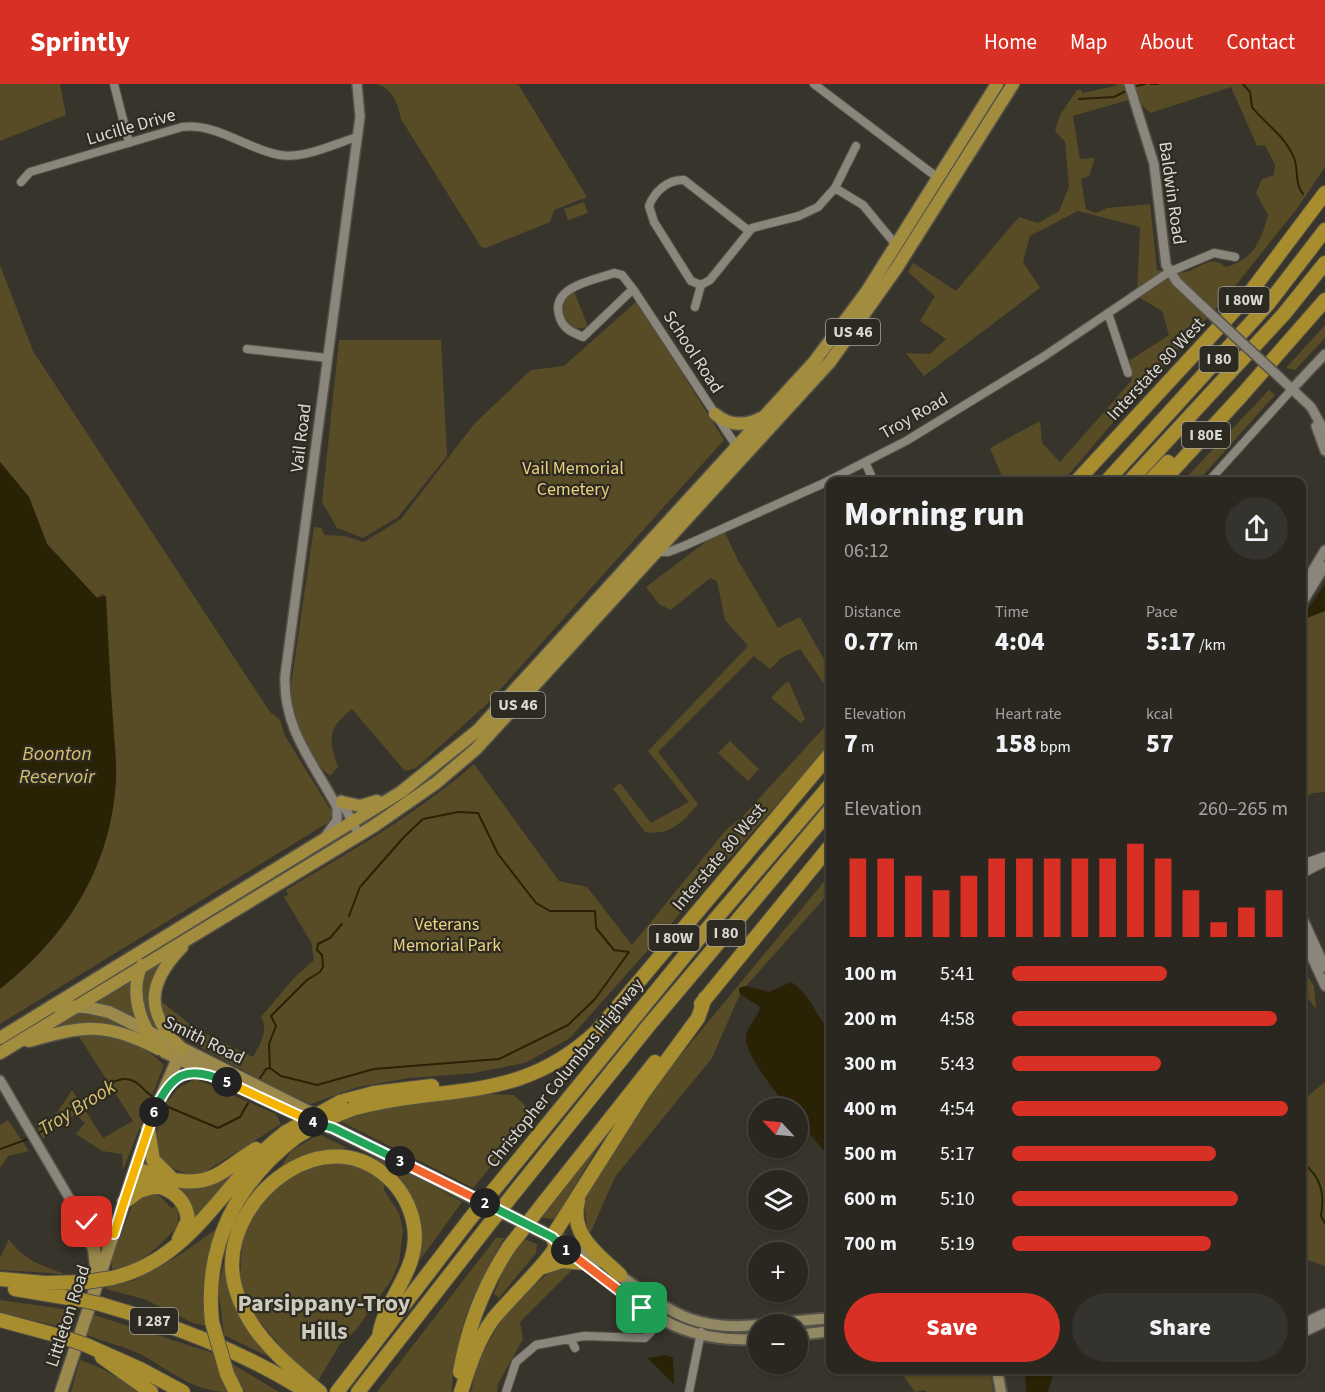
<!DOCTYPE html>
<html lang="en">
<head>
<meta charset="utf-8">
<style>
  :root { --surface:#292720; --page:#35332d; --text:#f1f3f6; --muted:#a5a5a5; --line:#45443e; --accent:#d93025 }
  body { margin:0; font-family:"Source Sans 3",sans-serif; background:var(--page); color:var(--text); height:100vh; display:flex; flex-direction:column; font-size:22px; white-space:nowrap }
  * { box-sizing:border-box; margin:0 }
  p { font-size:20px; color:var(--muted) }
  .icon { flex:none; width:33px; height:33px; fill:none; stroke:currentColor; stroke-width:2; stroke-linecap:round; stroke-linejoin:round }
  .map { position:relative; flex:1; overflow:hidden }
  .side { position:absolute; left:826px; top:393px; width:480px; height:897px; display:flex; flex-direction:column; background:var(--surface); border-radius:12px; box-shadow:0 2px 4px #0004,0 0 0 2px var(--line) }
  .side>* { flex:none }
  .needle { width:39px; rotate:296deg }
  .fabs { position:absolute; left:748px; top:1014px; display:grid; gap:12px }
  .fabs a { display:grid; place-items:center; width:60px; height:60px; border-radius:50%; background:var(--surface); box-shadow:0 2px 4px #0004,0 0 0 2px var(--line); font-size:30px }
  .pin { position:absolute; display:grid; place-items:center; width:51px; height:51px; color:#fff; margin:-26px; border-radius:12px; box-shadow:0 3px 9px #0006 }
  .km { position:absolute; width:30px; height:30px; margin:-15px; border-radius:50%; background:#222; color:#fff; font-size:16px; line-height:30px; text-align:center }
  .round { display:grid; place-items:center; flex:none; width:63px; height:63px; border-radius:32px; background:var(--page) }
  .headline { display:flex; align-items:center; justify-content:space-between; height:102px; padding:0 18px }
  h1 { font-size:33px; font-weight:800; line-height:45px }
  .stats { display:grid; grid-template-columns:repeat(3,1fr); gap:9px; height:102px; padding:6px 18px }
  .stats div { display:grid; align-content:center }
  .stats b { font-size:26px; font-weight:800 }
  .stats small { font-size:16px; font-weight:400 }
  .stats p { font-size:16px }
  .chart { height:168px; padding:12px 18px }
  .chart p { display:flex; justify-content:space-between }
  .chart svg { width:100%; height:108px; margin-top:6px; stroke:var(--accent); stroke-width:6 }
  .action { display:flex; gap:12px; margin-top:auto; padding:12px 18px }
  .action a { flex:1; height:69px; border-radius:36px; background:var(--accent); color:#fff; font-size:24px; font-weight:800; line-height:69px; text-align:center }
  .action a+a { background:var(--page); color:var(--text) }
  ul { padding:0 18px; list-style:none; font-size:20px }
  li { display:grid; grid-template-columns:96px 72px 1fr; align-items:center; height:45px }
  li i { height:15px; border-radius:8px; background:var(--accent) }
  header { display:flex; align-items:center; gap:36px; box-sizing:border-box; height:84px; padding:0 30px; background:var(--accent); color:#fff }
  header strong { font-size:28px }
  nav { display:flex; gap:33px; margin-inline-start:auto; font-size:21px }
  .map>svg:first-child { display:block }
  .green { fill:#584c26; fill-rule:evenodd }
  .water { fill:#2a2205 }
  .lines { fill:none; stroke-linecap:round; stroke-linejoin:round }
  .stream { stroke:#2a2205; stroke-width:2 }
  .minor-casing { stroke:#545149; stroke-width:10 }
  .tertiary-casing { stroke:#545149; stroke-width:12 }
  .secondary-casing { stroke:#545149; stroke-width:14 }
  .primary-casing { stroke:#545149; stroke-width:15 }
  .trunk-casing { stroke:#545149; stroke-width:15 }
  .motorway-casing { stroke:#545149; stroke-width:16 }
  .minor { stroke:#8a867b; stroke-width:8 }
  .tertiary { stroke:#8a867b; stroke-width:9 }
  .secondary { stroke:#938864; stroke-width:10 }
  .primary { stroke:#9c8a4d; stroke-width:12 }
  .trunk { stroke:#a28c3e; stroke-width:12 }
  .motorway { stroke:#a88d2f; stroke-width:14 }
  .tertiary-bridge-casing { stroke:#545149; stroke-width:12; stroke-linecap:butt }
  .motorway-bridge-casing { stroke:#545149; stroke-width:16; stroke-linecap:butt }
  .tertiary-bridge { stroke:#8a867b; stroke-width:9 }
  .motorway-bridge { stroke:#a88d2f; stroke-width:14 }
  .split-1-casing { stroke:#fff; stroke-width:12 }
  .split-2-casing { stroke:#fff; stroke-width:12 }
  .split-3-casing { stroke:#fff; stroke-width:12 }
  .split-4-casing { stroke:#fff; stroke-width:12 }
  .split-5-casing { stroke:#fff; stroke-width:12 }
  .split-6-casing { stroke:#fff; stroke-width:12 }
  .split-7-casing { stroke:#fff; stroke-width:12 }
  .split-8-casing { stroke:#fff; stroke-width:12 }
  .split-1 { stroke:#f0652b; stroke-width:8 }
  .split-2 { stroke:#22a559; stroke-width:8 }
  .split-3 { stroke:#f0652b; stroke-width:8 }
  .split-4 { stroke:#22a559; stroke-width:8 }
  .split-5 { stroke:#f5b400; stroke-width:8 }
  .split-6 { stroke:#22a559; stroke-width:8 }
  .split-7 { stroke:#f5b400; stroke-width:8 }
  .split-8 { stroke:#f5b400; stroke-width:8 }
  .labels { text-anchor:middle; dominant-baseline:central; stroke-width:4.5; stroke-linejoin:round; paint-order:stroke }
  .shield { fill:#2d2a21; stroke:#a7a49e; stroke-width:1.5 }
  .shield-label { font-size:16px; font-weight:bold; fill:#dbd9d3 }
  .street-label { font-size:18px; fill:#dbd9d3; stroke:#2d2a21 }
  .park-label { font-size:18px; fill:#ebd280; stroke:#2d2a21 }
  .water-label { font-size:20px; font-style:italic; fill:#d9c06e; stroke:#2d2a21 }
  .district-label { font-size:24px; font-weight:bold; fill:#cdcabe; stroke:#2d2a21 }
</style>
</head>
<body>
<header>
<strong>Sprintly</strong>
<nav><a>Home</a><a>Map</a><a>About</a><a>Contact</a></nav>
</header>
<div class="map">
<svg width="1325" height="1308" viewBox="0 0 1325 1308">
  <rect width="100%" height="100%" fill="#37342b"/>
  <!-- green -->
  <path class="green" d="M0,0H60L66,31L0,57Z
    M377,0H518L587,113L554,126L550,138L486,164L481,163L401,35C398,19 393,6 377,0Z
    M1116,0H1325V83L1299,122L1228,211L1134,314L1063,397H1004L990,364L1040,337L1042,359L1060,378L1132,296L1127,278L1169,251L1162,227L1137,212L1140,143L1078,127L1030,152L1023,178L1040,204L924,292L906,269L930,270L946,255L920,237L935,212L908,188L913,179L956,207L1019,133L1038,139L1059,127L1069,103L1065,58L1055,47L1060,31L1077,6H1081L1082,9L1116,2ZM1231,3L1257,62L1265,61L1275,81L1274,91L1262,95L1256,109L1268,131C1261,157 1254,175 1226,183C1210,170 1203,183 1186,188C1178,190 1166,187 1157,186L1150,120L1107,124L1096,129L1086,125L1081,95L1089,92L1095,74L1080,75L1073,32L1135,14L1150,29Z
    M584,118L588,129L568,136L564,125Z
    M0,181L33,267L270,628L280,636L285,652L332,728L329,738L0,940V905C55,862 96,807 110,737C114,715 109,690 109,668C108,616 107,564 106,512L102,510L97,514L47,460L29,413L0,378Z
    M574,207L588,243L576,245L569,242L562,230L565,214Z
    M637,217L724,356L487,620L416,684L405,687L352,625C328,644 328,654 338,683L330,692C305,670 298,641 290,609L314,443L321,444L325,451L344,452L364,458L401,435L475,339L531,286L564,282Z
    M1325,241V254L1295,286L1286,284Z
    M339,256H441L447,372L398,433L363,454L337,444L322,418Z
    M1269,306L1275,311L1198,397H1183Z
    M723,445L738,476L778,544L800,533L826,579L831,582V610L800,565L781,574L770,585L754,572L658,668L698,720C683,738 670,752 645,748L613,705L620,699L651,739L689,718L648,667L748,562L725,536L717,497L710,494L671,526L659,520L646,503Z
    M1325,527V708L1313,709L1302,714V541L1304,535Z
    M789,598L805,635L801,639L771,614L785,599Z
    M831,636V659L570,954L525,979L474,989L410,994L358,1003L311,1020L280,1006L198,962L166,939L161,917L197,946L253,973C260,959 269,948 261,933L294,894L314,876L311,858L284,813L288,811L286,806C351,767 417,730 474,680L559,797L587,803L632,861L725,747L744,731Z
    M730,657L759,685L748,697L718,669Z
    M831,789V807L746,902L739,904L740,910L712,974L615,1093L588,1154L584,1113L652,1006Z
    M159,879L150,903L151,929L155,944C138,935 141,903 145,888Z
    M1302,883L1314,902L1316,925L1302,906Z
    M129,897L137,935L96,918Z
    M79,928L102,932L133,947L103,939L58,941Z
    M85,949C114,952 144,960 164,981L123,1086L122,1070L102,1067L76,1050L85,1039L76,1031L63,1036L43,1055L35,1039L55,1032L72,1006L103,1054L133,1037L78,951Z
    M196,995L276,1030L281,1040L203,1089L187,1090L162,1080L155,1058L162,1025L178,1004Z
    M1325,998V1182L1302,1174V1017Z
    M486,1010L514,1011L534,1030L473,1104L340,1037L384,1024Z
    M8,1036L29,1067L8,1072L0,1084V1041Z
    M319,1050L347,1064L312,1069L281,1083L291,1067Z
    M602,1056L555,1135L542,1134Z
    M366,1073L384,1076L462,1118L414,1184L415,1127Z
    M335,1078L362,1083L384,1099V1106L399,1129L403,1147L399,1178L392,1195L356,1246L340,1260L318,1297L286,1269L251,1227L240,1196L242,1157L257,1123L294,1086Z
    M234,1088L192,1142L190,1128L142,1090L177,1101Z
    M148,1109L160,1112L171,1124L178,1122V1142C161,1160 138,1185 112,1185V1174L134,1117Z
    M215,1146L204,1205L206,1242L193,1239L144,1215L106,1205V1199L133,1197L178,1172Z
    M496,1154H504C475,1205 454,1247 452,1308H377Z
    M9,1155C22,1175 42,1182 65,1190L0,1186V1174Z
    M230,1155L227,1204L249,1249L275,1276L224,1251L218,1203Z
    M524,1155L537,1160L536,1169L499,1214L494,1210L505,1182Z
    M577,1181L520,1238L523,1255L498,1300L497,1308H471L478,1277L507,1226L555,1183Z
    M0,1216L77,1227L71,1245L0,1229Z
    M94,1231L213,1269L228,1308C193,1308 170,1286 140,1270C124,1262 104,1258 87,1251Z
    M80,1276L101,1284L141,1308H71Z
    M229,1278L279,1308H245Z
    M899,1286H990L993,1308H927L925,1306L915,1308Z"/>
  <!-- water -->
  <path class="water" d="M0,378L29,413L47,460L97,514L106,512C108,553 110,595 113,636C114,655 117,676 116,695C112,782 66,853 0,905Z
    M1325,500V527L1304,535V531Z
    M791,898C809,908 818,935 831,949V1075L798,1036V1024H789C777,1010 744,970 746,952C747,941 758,934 760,923L740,910L739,904L746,902L769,908Z
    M665,1271L673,1274L674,1300L647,1274Z
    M1025,1286H1054L1048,1308H1026Z"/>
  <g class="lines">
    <!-- stream -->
    <path class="stream" d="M1151,0H1158
      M1243,0L1250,8L1252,23C1265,40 1285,51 1294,74C1299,87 1294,98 1303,110
      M1137,2L1145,0
      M1079,15L1114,13L1126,7
      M270,984L281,992L317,1001L374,985L499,975L568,941L595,915L629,868L614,866L596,844L595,827H550L536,819L498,770L478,729L458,728L423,735L404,753L360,803L349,832
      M259,996L266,985L270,984L269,960L276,942L271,932L307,896L320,888L323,883L322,871L317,866L318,860L330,854L342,840
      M166,1022L218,1044L240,1033L248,1019
      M36,1051C55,1040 106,993 126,995C139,996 143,1007 152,1012
      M0,1065L31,1054
      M1302,1078C1321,1093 1325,1108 1321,1132L1325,1139"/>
    <!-- minor casing -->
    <g class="minor-casing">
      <path id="minor" d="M114,0L129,59
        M814,0L938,94
        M21,98L30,88L182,43C218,39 246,65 280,71C304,75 334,60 357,53
        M835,104L863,121L896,161
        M749,147L684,96C668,95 654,108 649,122L654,138L691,197L701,201L710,196L752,144L799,132L818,123L835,104L856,62
        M633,205L583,253C571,248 562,244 559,231C551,202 595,196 614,189L622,191L633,205L737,363
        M695,223L701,201
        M1108,229L1128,289
        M247,265L327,274
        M865,378L874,398
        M1208,398L1293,304
        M657,468H668L684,462L822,400L906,357L1043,273L1169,188L1214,169L1235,173
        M1302,780L1325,772
        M1302,790L1325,778
        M571,1256L575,1264
        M506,1308L516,1278L536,1261L584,1252L645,1254L651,1248V1241L642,1224
        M689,1308L701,1248"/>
    </g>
    <!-- tertiary casing -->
    <g class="tertiary-casing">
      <path id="tertiary" d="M1129,0L1154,80L1166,181L1177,198L1211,230
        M1277,291L1311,323L1325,348
        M1293,304L1325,270
        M1316,342L1325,367
        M1302,504L1325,466
        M1302,519L1325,482
        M341,716L359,751
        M327,750L337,736V723C313,678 283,645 285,592L360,33L357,0
        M1302,833L1325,883
        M1302,852L1325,902
        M0,996L78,1129L91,1141L113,1150
        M1302,1240L1325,1229
        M1302,1249L1325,1238"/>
    </g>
    <!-- secondary casing -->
    <g class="secondary-casing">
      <path id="secondary" d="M553,1153C568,1169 587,1180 604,1194C656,1236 689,1259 759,1255
        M556,1154L572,1160L600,1178
        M613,1187C669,1224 686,1248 759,1241
        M764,1240L831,1234
        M798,1251L831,1247
        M997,1286L1001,1308"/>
    </g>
    <!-- primary casing -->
    <g class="primary-casing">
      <path id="primary" d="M52,922L86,923L109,928L323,1035
        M165,968L311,1037L333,1044L552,1153
        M78,1129L94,1165L97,1191
        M61,1308L151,1037L181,967"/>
    </g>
    <!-- trunk casing -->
    <g class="trunk-casing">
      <path id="trunk" d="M715,330C729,342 745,342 761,334
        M342,718L360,722L377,717
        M142,881C128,910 142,948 165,968
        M0,954L401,708L478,646L814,278L867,207L997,0
        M29,957C86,941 104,938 159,965
        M182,965C144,929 147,899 182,863
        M0,969L374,742L436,699L476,665L830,278L896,185L1013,0"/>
    </g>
    <!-- motorway casing -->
    <g class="motorway-casing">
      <path id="motorway" d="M1076,398L1246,214L1325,109
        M1106,398L1268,220L1325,146
        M1129,398L1284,230L1325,179
        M1149,398L1168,378
        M1162,398L1242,311L1325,216
        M701,920L831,761
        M340,1018L374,1009L432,1002
        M352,1025C447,999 519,1021 598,946L831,669
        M148,1045L153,1076L170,1093
        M136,1085C161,1093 191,1105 217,1091C230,1084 242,1073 256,1065
        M133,1094C157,1102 185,1105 188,1136L179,1155
        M497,1102L701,852L831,700
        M514,1109L650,940L831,725
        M545,1117L655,978
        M578,1117C569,1151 598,1170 620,1191
        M124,1118L139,1107L156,1102
        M540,1184L562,1177L585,1179
        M112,1194C195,1175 222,1096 286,1048
        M0,1195L45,1199L86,1198
        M15,1205L81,1216
        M100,1220C173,1241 242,1267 307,1308
        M0,1236L63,1253
        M212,1238C204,1162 236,1099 296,1053
        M86,1261L140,1285L183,1308
        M102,1273L151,1308
        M460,1288C468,1242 484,1201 509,1163
        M227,1290L236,1308
        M320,1308C295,1287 267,1265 250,1237C240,1220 232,1201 232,1181C232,1109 323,1037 386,1092C401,1104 411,1123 414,1142C421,1186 384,1214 379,1253
        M337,1308L469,1136
        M358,1308L487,1143
        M461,1308C469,1283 477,1257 493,1235C505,1219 553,1174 556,1161L552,1153L643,1009L698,934L705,914"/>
    </g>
    <!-- minor -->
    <use href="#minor" class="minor"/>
    <!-- tertiary -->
    <use href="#tertiary" class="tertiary"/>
    <!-- secondary -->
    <use href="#secondary" class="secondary"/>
    <!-- primary -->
    <use href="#primary" class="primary"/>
    <!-- trunk -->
    <use href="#trunk" class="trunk"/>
    <!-- motorway -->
    <use href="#motorway" class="motorway"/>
    <!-- tertiary-bridge casing -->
    <g class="tertiary-bridge-casing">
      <path id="tertiary-bridge" d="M1211,230L1277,291"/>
    </g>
    <!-- motorway-bridge casing -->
    <g class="motorway-bridge-casing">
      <path id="motorway-bridge" d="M286,1048L340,1018
        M296,1053L327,1035L352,1025
        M469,1136L497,1102
        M487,1143L514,1109
        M509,1163L545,1117
        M86,1198L112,1194
        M81,1216L100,1220
        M212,1238L227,1290
        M63,1253L86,1261"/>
    </g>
    <!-- tertiary-bridge -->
    <use href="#tertiary-bridge" class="tertiary-bridge"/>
    <!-- motorway-bridge -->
    <use href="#motorway-bridge" class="motorway-bridge"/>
  </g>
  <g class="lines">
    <!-- split-1 casing -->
    <g class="split-1-casing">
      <path id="split-1" d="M566,1166L642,1224"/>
    </g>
    <!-- split-2 casing -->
    <g class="split-2-casing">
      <path id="split-2" d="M485,1119L552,1153L566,1166"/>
    </g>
    <!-- split-3 casing -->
    <g class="split-3-casing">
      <path id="split-3" d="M400,1077L485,1119"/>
    </g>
    <!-- split-4 casing -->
    <g class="split-4-casing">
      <path id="split-4" d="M313,1038L333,1044L400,1077"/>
    </g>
    <!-- split-5 casing -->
    <g class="split-5-casing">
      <path id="split-5" d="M227,998L313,1038"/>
    </g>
    <!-- split-6 casing -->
    <g class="split-6-casing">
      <path id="split-6" d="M154,1028C171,989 187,980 227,998"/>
    </g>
    <!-- split-7 casing -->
    <g class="split-7-casing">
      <path id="split-7" d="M124,1118L154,1028"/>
    </g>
    <!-- split-8 casing -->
    <g class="split-8-casing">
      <path id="split-8" d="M87,1138L114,1150L124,1118"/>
    </g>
    <!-- split-1 -->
    <use href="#split-1" class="split-1"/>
    <!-- split-2 -->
    <use href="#split-2" class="split-2"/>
    <!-- split-3 -->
    <use href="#split-3" class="split-3"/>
    <!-- split-4 -->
    <use href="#split-4" class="split-4"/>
    <!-- split-5 -->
    <use href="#split-5" class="split-5"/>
    <!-- split-6 -->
    <use href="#split-6" class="split-6"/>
    <!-- split-7 -->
    <use href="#split-7" class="split-7"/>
    <!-- split-8 -->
    <use href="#split-8" class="split-8"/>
  </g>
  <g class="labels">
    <!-- shield labels -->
    <g class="shield">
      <rect x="1218.5" y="203" width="51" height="26" rx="4.5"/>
      <rect x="826" y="235" width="54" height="26" rx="4.5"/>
      <rect x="1199.5" y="262" width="39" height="26" rx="4.5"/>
      <rect x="1182" y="338" width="48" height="26" rx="4.5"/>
      <rect x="491" y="608" width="54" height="26" rx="4.5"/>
      <rect x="706.5" y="836" width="39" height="26" rx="4.5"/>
      <rect x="648.5" y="841" width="51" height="26" rx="4.5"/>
      <rect x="130" y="1224" width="48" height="26" rx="4.5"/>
    </g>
    <g class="shield-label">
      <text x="1244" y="216">I 80W</text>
      <text x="853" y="248">US 46</text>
      <text x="1219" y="275">I 80</text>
      <text x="1206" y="351">I 80E</text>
      <text x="518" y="621">US 46</text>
      <text x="726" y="849">I 80</text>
      <text x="674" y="854">I 80W</text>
      <text x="154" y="1237">I 287</text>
    </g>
    <!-- street labels -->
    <g class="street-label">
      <text transform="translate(131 43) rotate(-16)">Lucille Drive</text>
      <text transform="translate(1172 109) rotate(82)">Baldwin Road</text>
      <text transform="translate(693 268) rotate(57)">School Road</text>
      <text transform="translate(1156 285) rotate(-47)">Interstate 80 West</text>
      <text transform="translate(914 332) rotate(-30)">Troy Road</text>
      <text transform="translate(301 354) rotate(-83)">Vail Road</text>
      <text transform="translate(719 773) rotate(-50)">Interstate 80 West</text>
      <text transform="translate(204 956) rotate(26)">Smith Road</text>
      <text transform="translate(565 989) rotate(-51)">Christopher Columbus Highway</text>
      <text transform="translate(68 1232) rotate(-72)">Littleton Road</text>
    </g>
    <!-- park labels -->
    <g class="park-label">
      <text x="573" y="384">Vail Memorial<tspan x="573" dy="21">Cemetery</tspan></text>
      <text x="447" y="840">Veterans<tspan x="447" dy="21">Memorial Park</tspan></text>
    </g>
    <!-- water labels -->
    <g class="water-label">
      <text x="57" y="670">Boonton<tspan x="57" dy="23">Reservoir</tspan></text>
      <text transform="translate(77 1024) rotate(-32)">Troy Brook</text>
    </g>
    <!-- district labels -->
    <g class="district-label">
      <text x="324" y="1219">Parsippany-Troy<tspan x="324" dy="28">Hills</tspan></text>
    </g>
  </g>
</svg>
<div class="fabs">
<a><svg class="needle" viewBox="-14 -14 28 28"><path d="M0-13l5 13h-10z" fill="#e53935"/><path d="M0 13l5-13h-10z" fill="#a5a5a5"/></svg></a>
<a><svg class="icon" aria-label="layers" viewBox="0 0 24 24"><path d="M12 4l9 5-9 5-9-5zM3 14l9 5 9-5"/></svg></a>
<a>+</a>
<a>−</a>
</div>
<div class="pin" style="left:642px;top:1224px;background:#1e9e55"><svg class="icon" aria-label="arrive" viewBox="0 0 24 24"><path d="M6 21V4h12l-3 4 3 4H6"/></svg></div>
<div class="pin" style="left:87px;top:1138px;background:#d93025"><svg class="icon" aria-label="check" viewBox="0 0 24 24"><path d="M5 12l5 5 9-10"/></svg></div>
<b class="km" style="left:566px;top:1166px">1</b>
<b class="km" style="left:485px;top:1119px">2</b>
<b class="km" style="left:400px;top:1077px">3</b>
<b class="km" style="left:313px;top:1038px">4</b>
<b class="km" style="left:227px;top:998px">5</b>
<b class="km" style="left:154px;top:1028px">6</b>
<section class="side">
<div class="headline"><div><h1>Morning run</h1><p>06:12</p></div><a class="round"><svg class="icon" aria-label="share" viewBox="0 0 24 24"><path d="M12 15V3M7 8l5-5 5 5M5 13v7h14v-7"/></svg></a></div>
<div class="stats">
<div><p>Distance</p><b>0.77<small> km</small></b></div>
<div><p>Time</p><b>4:04</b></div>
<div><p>Pace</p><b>5:17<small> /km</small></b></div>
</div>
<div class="stats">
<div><p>Elevation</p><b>7<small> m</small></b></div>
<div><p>Heart rate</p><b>158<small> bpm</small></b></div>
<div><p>kcal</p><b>57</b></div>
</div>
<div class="chart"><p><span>Elevation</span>260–265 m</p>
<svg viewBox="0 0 160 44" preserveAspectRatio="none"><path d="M5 44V12M15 44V12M25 44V19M35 44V25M45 44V19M55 44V12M65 44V12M75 44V12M85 44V12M95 44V12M105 44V6M115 44V12M125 44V25M135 44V38M145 44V32M155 44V25"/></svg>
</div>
<ul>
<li><b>100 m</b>5:41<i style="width:56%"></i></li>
<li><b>200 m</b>4:58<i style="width:96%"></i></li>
<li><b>300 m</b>5:43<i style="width:54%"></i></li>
<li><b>400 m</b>4:54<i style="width:100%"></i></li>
<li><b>500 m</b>5:17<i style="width:74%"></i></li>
<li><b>600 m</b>5:10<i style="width:82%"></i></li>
<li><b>700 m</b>5:19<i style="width:72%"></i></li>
</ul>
<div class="action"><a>Save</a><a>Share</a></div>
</section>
</div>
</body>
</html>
